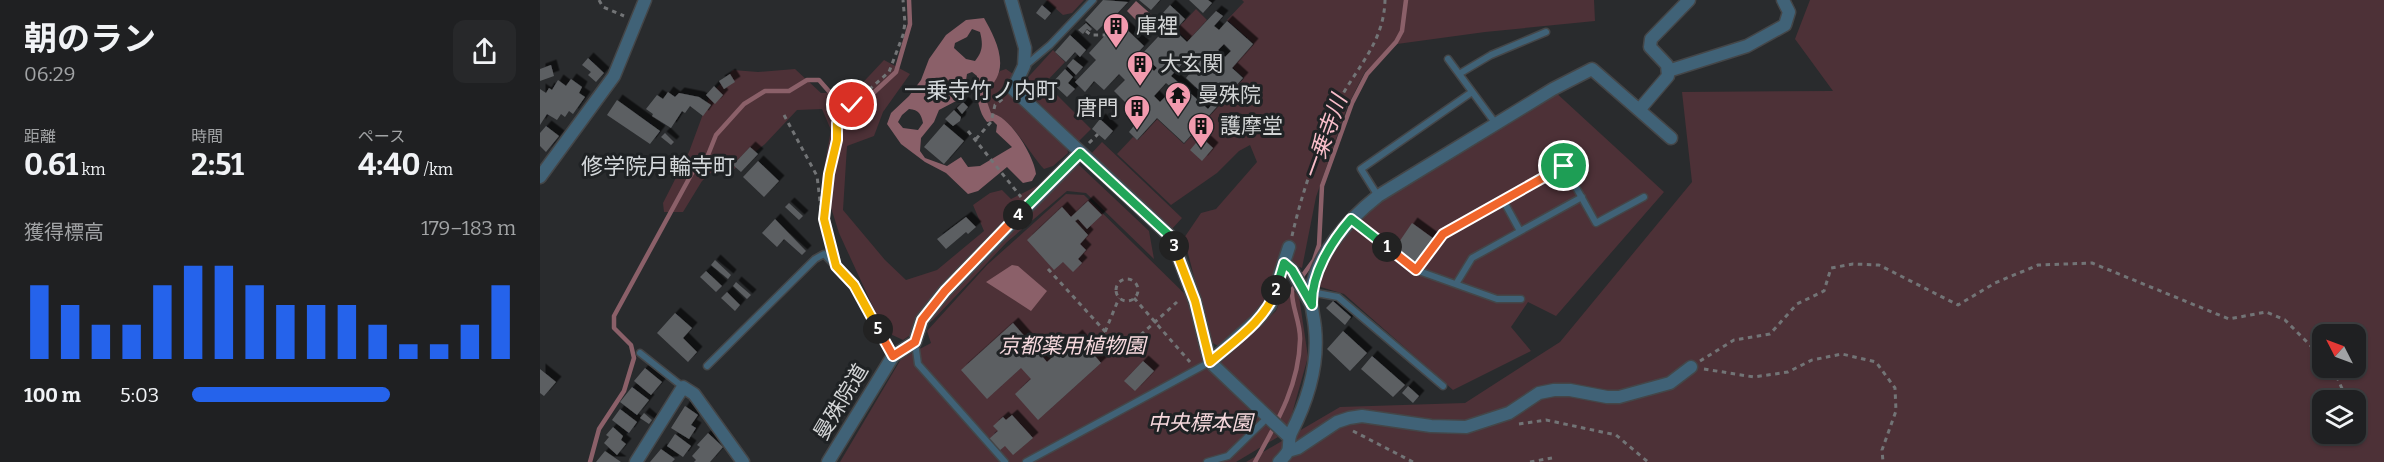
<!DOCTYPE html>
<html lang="ja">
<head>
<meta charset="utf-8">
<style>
  :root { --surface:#1f2022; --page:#27282a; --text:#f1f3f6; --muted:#a1a3a5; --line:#3c3e40; --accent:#2563eb }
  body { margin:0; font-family:Bitter,"Noto Sans JP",serif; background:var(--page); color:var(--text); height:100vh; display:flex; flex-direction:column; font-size:22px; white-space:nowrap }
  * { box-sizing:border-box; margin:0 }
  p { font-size:20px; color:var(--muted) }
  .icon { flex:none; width:33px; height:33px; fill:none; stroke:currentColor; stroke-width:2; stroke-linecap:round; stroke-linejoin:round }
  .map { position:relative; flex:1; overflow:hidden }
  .sheet { display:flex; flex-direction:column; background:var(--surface); width:540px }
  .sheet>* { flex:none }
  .needle { width:39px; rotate:312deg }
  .controls { position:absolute; left:1772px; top:324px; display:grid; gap:12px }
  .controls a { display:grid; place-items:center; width:54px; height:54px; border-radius:12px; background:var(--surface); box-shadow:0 2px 4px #0004,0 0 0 2px var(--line); font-size:30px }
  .pin { position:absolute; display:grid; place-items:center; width:51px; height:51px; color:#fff; margin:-26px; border:3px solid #fff; border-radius:50%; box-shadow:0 2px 6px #0007 }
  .km { position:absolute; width:30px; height:30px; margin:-15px; border-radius:50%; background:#222; color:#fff; font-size:16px; line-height:30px; text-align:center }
  .round { display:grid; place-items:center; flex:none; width:63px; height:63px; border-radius:12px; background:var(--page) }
  .summary { display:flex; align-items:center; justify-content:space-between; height:102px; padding:0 24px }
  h1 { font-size:33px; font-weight:700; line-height:45px }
  .stats { display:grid; grid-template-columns:repeat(3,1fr); gap:9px; height:102px; padding:6px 24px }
  .stats div { display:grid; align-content:center }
  .stats b { font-size:30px; font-weight:700 }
  .stats small { font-size:16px; font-weight:400 }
  .stats p { font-size:16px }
  .chart { height:168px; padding:12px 24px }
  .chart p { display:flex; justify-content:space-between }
  .chart svg { width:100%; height:108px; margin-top:6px; stroke:var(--accent); stroke-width:6 }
  ul { padding:0 24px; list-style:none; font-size:20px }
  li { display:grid; grid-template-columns:96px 72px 1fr; align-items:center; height:45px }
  li i { height:15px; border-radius:8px; background:var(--accent) }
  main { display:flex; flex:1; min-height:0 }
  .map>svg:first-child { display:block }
  .green { fill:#4d3137; fill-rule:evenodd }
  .water { fill:#8b6069; fill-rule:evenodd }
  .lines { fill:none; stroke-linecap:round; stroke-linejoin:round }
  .stream { stroke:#8b6069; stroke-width:4.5 }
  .building { fill:#5c5f62; fill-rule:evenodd; filter:url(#shadow) }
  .service-casing { stroke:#444648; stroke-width:9 }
  .minor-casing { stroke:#444648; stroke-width:15 }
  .path { stroke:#727476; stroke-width:3; stroke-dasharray:4.5 4.5; stroke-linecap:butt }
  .service { stroke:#406277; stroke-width:6 }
  .minor { stroke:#406277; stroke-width:12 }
  .split-1-casing { stroke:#fff; stroke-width:12 }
  .split-2-casing { stroke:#fff; stroke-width:12 }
  .split-3-casing { stroke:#fff; stroke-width:12 }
  .split-4-casing { stroke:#fff; stroke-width:12 }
  .split-5-casing { stroke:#fff; stroke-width:12 }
  .split-6-casing { stroke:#fff; stroke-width:12 }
  .split-1 { stroke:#f0652b; stroke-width:8 }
  .split-2 { stroke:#22a559; stroke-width:8 }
  .split-3 { stroke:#f5b400; stroke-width:8 }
  .split-4 { stroke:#22a559; stroke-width:8 }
  .split-5 { stroke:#f0652b; stroke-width:8 }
  .split-6 { stroke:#f5b400; stroke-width:8 }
  .labels { text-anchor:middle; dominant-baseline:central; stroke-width:6; stroke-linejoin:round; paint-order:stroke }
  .poi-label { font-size:21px; fill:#d3d5d6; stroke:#1f2224; text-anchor:start }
  .park-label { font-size:21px; font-style:italic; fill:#f6d8dd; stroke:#1f2224 }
  .street-label { font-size:21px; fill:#d3d5d6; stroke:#1f2224 }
  .neighbourhood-label { font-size:22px; fill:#d4d8db; stroke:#1f2224 }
  .water-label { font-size:22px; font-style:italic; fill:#f8bdc9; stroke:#1f2224 }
</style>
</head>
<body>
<main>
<section class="sheet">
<div class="summary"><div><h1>朝のラン</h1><p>06:29</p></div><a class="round"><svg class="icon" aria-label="share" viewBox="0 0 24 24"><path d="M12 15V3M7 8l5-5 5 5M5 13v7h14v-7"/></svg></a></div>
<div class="stats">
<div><p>距離</p><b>0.61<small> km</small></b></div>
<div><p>時間</p><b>2:51</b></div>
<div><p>ペース</p><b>4:40<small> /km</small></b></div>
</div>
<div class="chart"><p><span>獲得標高</span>179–183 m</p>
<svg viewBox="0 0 160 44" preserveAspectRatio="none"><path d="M5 44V14M15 44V22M25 44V30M35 44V30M45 44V14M55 44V6M65 44V6M75 44V14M85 44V22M95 44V22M105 44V22M115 44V30M125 44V38M135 44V38M145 44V30M155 44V14"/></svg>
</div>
<ul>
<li><b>100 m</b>5:03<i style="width:61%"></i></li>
</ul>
</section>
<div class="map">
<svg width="1844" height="462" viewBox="0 0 1844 462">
  <defs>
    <filter id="shadow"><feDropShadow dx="5.5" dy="-5.5" stdDeviation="0" flood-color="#0009"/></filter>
  </defs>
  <rect width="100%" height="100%" fill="#292b2d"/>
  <!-- green -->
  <path class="green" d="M506,0H544L532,13L523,15Z
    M702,0H1054L1055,21L945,32L857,44L825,72L807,107L776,197L762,268L739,258L723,309L680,347L671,342L644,238L661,213L676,209L717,162L710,145L699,151L677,173L631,205L577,154L593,137L598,140L617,119L644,144L704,78L692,67L714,44L687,20L704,2Z
    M1270,0H1844V462H706L800,407L925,403L1020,342L1152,182L1142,92L1293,91L1255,39ZM1782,334H1815V368H1782ZM1782,400H1815V434H1782Z
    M656,9L667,20L648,41L636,30Z
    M513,50L525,62L505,83L551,129L538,142L481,85Z
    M344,60L370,74L343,112L334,136L307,146L303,210L345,260L366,280L397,270L444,231L433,205L450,193L462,190L471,199L539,165L609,231L614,259L546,193L527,191L467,242L393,320L363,340L344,331L299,233L282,179L291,130L282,109L257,110L225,144L193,170L173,171L162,181L143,212H124L123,203L149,152L170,95L193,70L218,72L255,69L281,93L314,92Z
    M466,69L473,74L472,95L527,147L528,153L513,166L504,169C489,153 472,118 451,113L445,97L460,71Z
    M1013,90L1124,192L1016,316L988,302L971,327L991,351L913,390L804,294L774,285L817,213Z
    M562,142L642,218L631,230L551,154Z
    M526,194L544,195L652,301L664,365L738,437L696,462H300L361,359L391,343L387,331L447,265Z
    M747,284L759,296L768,357L748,428L680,363L736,311Z"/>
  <!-- water -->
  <path class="water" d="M596,1L613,16L603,27L587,11Z
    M444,18C452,32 464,54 459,72C457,80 449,89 445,96L451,113C470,116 494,156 496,174L492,181L483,183L467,167L438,191L428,194L406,173L385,162L361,144L347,124L351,113L369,96L381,80L389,59L406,35L426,20ZM432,29L440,32C443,44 443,51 435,61L426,59L414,48L415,43L427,37ZM432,72L437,76C436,90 437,111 447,122L453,121L457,125L456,132L472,147L440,166L428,167L421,157L407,166L385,158L380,151L381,138L394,122L399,110L418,100L424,93L427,74ZM369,109C379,110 381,114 383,123L378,130L363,128L358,122L362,115Z
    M472,265L478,266L507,291L491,311L446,282Z"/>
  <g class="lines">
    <!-- stream -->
    <path class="stream" d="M314,111L356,72L370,24L369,0
      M50,462L59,429L84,391L94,358L91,345L74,328V316L157,164L168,155L176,135L204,104L225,91H249L267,80H279L301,105
      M715,462C736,424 759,386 760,340C761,323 751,306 752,290L774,260L779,245L782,186L812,103L827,74L856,42L862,31L866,0"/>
  </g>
  <!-- building -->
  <path class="building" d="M563,0L588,2L572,19L570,17L566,21L572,27L578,21L604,46L588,63L594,69L602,60L614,71L617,68L602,54L631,23L622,14L630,5L645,19L637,28L633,25L631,27L647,42L676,11L683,16L674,26L679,30L687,21L713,44L692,68L703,78L644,143L617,118L597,140L589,132L597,122L600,125L604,121L574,91L585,80L579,74L564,90L554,81L545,92L535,82L556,60L549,53L569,31L563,25L557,31L545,20ZM684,44L691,51L685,57L678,50ZM672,56L680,63L672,72L664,65ZM642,64L651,72L646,78L673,103L668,109L631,76ZM626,83L633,89L620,102L614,96Z
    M599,0H620L611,10Z
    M649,0H668L672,3L663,13Z
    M502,5L511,13L505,20L496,13Z
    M546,23L552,29L550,31L547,29L543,34L538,30Z
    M530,35L546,50L540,57L535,52L526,62L515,52Z
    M48,58L64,73L56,82L48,75L51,72L42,65Z
    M533,59L543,67L536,75L527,66Z
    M11,65L14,76L0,81V69Z
    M525,69L533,77L528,83L535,89L527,97L512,83Z
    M190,74L195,82L184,89L179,81Z
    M31,79L42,87L39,93L45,97L33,114L29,111L25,117L21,114L17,120L7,114L0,125V89L6,93L9,88L12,90L18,80L26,86Z
    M174,86L183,95L175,104L166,95Z
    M128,92L135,97L139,93L159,97L171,105L163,116L150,106L145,113L142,111L131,128L112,116L113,114L106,109L117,95L123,99Z
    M77,100L120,131L110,144L67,115Z
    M423,102L428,107L422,114L417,108Z
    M414,110L421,117L420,121L413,126L405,119Z
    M560,119L573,131L565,140L552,129Z
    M404,124L424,141L404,164L384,147Z
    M6,126L19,136L6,152L0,146V133Z
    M125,133L134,142L131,145L121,137Z
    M661,137L673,148L662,161L650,150Z
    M210,147L218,154L201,172L193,165Z
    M218,161L239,181L224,197L203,177Z
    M548,201L562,215L547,229L538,219L535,221L548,235L540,244L546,250L538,259L542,263L533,272L523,262L514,270L487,240L522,207L531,217Z
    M249,203L263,216L259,220L245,207Z
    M426,217L436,227L428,234L426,232L406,249L397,239Z
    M235,219L266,251L262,255L244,239L237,247L222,233Z
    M872,223L894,239L877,263L855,248Z
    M175,260L191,275L188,279L171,265Z
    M166,271L182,286L176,292L160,277Z
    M196,282L211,295L207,299L193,286Z
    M187,292L200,305L195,311L181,298Z
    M793,301L811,317L805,325L786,308Z
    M135,313L152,328L143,338L157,352L148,362L117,333Z
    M473,323L507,362L537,335L561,363L498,420L475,394L491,379L481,368L447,399L421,370Z
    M803,331L827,353L810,371L787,349Z
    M832,356L865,385L853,397L821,369Z
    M603,361L614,371L595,391L584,381Z
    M105,368L122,382L111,395L94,381Z
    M0,369L16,382L4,396L0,393Z
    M868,386L879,396L873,403L862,393Z
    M92,387L109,400L97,415L80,402Z
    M145,406L158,415L151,425L156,428L149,439L131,428Z
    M80,409L97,422L89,433L72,420Z
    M104,413L112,420L109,424L100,418Z
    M472,415L493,438L473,455L465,446L459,451L449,439L458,431L453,426L463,417L466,420Z
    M73,427L83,436L81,440L86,444L77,455L64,443L69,437L66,435Z
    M168,433L183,447L170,462H154L156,460L152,456L160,447L157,445Z
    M135,434L151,446L143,457L127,446Z
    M121,449L135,459L132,462H110Z
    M65,451L81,462H56Z"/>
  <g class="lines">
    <!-- service casing -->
    <g class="service-casing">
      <path id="service" d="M908,59L956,124
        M485,66L510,45L553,0
        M919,74L951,55L1006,32
        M838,196L821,169L932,92
        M963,200L980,231
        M812,219L876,270L957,299H981
        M876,270L903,234L1024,166L1056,223L1104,197
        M916,284L932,258L1042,197
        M771,292L798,297L903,386
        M375,343L378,364L465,462
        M100,353L143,387
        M167,366L275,259L284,254L314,285L353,356
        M486,462L670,362
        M667,462L688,456L727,418"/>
    </g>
    <!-- minor casing -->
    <g class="minor-casing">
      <path id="minor" d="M471,0L485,48L484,66L473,89L631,237L655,301L670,362L749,437
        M1128,71L1207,46L1245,25L1249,12L1243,0
        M1099,110L1128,76L1127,65L1110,47L1111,39L1149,0
        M0,177L74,76L105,0
        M744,263L752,270L771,304
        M670,362L717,320L730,305L749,247
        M748,451L758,448L797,422L809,418L822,416L891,426L926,427L969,413L999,393L1014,390H1030L1067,397H1079L1130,383L1151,367
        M96,462L143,387L154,394L203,462
        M288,462L353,356L375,342L382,320L405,291L540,153
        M739,462C742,459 746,455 748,451C750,445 748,439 751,433C768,400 779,365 775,328C774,316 770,304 771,292C777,253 809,219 838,196L1013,89L1052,69L1131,138"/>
    </g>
    <!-- path -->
    <path class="path" d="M59,0L63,7L84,16
      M546,31L551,35H565
      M244,115L277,176L281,209L291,247
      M428,131L481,197
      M436,139L451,122L455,105L465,97
      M549,143L558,134
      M283,219L289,174L297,140V123L303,113L349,72L363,35L365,23L363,0
      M752,236C761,196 776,153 792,115C810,73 844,47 845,0
      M508,269L583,351L637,302
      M576 290a11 11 0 1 1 22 0a11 11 0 1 1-22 0Z
      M594,298L650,362
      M552,344L565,332L579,298
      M1160,361L1194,340L1230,334L1257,304L1284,291L1291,268L1313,264L1339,265L1418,305L1455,283L1498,265L1552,263L1689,319L1726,312L1745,320L1782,357
      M1793,368L1807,400
      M1164,369L1214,377L1248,372L1272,360L1302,354L1336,362L1355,388L1356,411L1342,450L1343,462
      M979,424L1006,420L1076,435L1108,462
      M813,431L873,462
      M990,462L1012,458"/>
    <!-- service -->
    <use href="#service" class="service"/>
    <!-- minor -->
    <use href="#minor" class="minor"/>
  </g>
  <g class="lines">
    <!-- split-1 casing -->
    <g class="split-1-casing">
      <path id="split-1" d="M847,247L876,270L903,234L1024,166"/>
    </g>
    <!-- split-2 casing -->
    <g class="split-2-casing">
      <path id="split-2" d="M736,290L744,263L752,270L772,305C771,274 791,242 811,219L847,247"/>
    </g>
    <!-- split-3 casing -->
    <g class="split-3-casing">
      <path id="split-3" d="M634,246L655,301L670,362C694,341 725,321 736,290"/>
    </g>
    <!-- split-4 casing -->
    <g class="split-4-casing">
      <path id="split-4" d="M478,215L540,153L631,237L634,246"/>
    </g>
    <!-- split-5 casing -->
    <g class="split-5-casing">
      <path id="split-5" d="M338,329L353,356L375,342L382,320L405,291L478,215"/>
    </g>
    <!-- split-6 casing -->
    <g class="split-6-casing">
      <path id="split-6" d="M312,105L303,113L297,123V140L289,174L284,219L296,266L314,285L338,329"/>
    </g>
    <!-- split-1 -->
    <use href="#split-1" class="split-1"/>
    <!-- split-2 -->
    <use href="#split-2" class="split-2"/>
    <!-- split-3 -->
    <use href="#split-3" class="split-3"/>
    <!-- split-4 -->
    <use href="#split-4" class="split-4"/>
    <!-- split-5 -->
    <use href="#split-5" class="split-5"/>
    <!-- split-6 -->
    <use href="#split-6" class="split-6"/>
  </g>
  <!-- icons -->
  <defs>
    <g id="building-pin" transform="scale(1.35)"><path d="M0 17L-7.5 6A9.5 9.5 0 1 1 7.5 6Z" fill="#f29aae" stroke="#1f2224"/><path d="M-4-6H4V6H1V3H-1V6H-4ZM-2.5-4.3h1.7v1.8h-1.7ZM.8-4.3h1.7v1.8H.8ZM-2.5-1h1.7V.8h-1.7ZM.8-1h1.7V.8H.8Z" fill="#111"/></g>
    <g id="temple-pin" transform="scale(1.35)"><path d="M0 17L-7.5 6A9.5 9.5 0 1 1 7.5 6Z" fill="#f29aae" stroke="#1f2224"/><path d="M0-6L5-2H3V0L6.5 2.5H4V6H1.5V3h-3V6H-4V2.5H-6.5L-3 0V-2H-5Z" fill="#111"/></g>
  </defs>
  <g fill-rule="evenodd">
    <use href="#building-pin" x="576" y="26"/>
    <use href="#building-pin" x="600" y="64"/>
    <use href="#temple-pin" x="638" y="95"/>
    <use href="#building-pin" x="597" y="108"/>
    <use href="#building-pin" x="661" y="126"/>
  </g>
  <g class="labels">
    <!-- poi labels -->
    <g class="poi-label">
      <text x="596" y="26">庫裡</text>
      <text x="620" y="64">大玄関</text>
      <text x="658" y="95">曼殊院</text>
      <text x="578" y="108" text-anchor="end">唐門</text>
      <text x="680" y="126">護摩堂</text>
    </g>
    <!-- park labels -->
    <g class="park-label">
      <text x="532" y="346">京都薬用植物園</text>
      <text x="660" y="423">中央標本園</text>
    </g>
    <!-- street labels -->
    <g class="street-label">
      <text transform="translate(301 402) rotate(-59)">曼殊院道</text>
    </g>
    <!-- neighbourhood labels -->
    <g class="neighbourhood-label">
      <text x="441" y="90">一乗寺竹ノ内町</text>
      <text x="118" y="166">修学院月輪寺町</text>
    </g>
    <!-- water labels -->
    <g class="water-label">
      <text transform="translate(785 137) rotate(-70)">一乗寺川</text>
    </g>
  </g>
</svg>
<div class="controls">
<a><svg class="needle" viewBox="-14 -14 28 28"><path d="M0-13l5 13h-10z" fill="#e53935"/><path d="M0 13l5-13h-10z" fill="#a1a3a5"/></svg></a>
<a><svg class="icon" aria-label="layers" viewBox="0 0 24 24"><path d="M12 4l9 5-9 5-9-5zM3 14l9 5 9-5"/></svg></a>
</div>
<div class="pin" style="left:1024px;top:166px;background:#1e9e55"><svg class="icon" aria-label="arrive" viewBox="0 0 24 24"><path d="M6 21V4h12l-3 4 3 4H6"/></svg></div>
<div class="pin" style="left:312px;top:105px;background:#d93025"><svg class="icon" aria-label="check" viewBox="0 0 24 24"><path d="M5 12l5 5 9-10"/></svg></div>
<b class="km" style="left:847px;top:247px">1</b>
<b class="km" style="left:736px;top:290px">2</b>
<b class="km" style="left:634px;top:246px">3</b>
<b class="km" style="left:478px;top:215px">4</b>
<b class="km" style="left:338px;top:329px">5</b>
</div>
</main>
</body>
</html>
